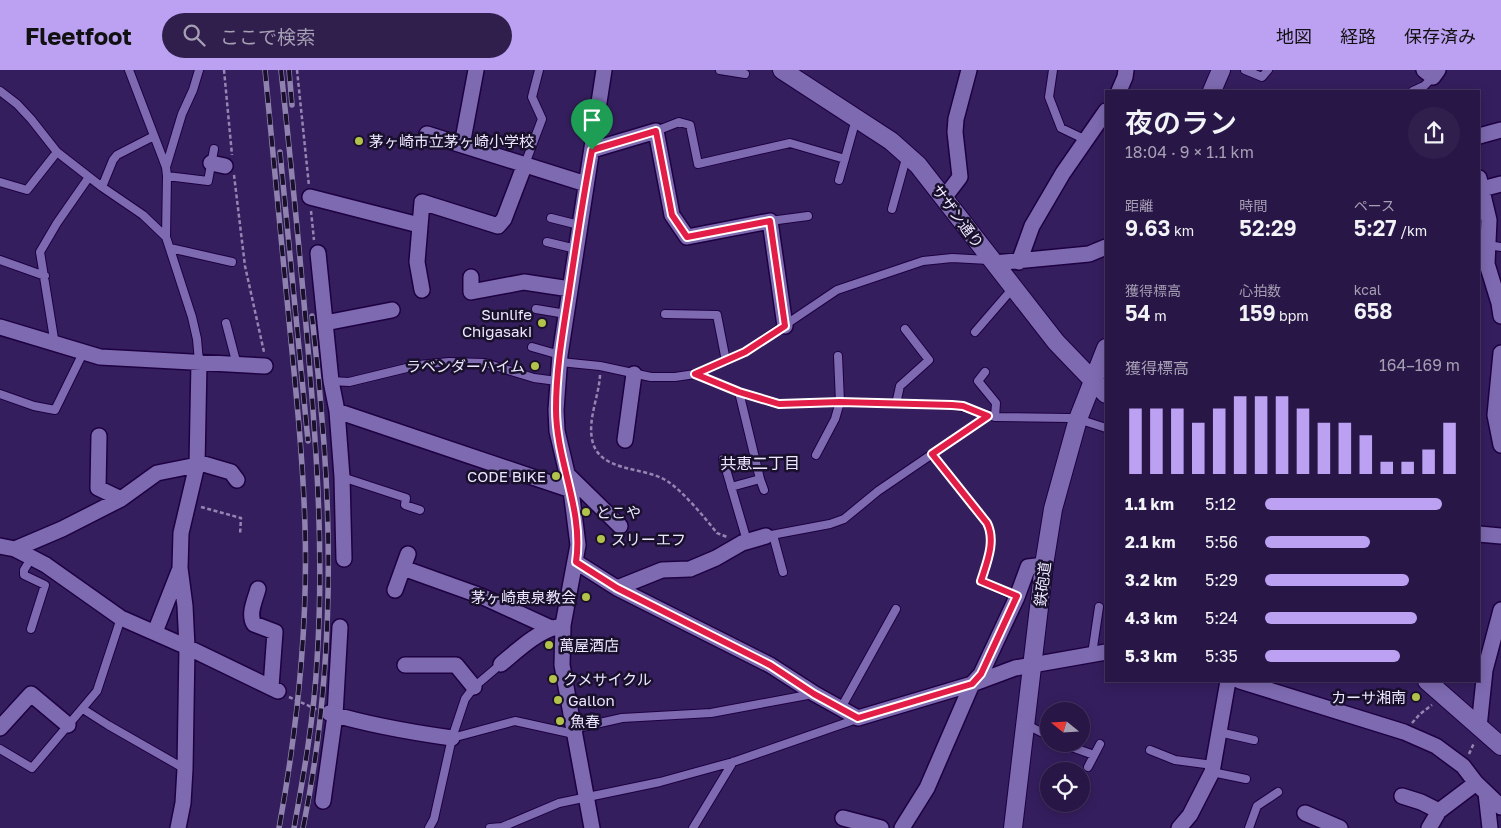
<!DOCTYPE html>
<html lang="ja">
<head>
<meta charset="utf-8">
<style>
  :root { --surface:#281646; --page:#301f4d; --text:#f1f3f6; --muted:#a59fb3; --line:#44355f; --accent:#bca0f2 }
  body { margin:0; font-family:"Golos Text","Noto Sans JP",sans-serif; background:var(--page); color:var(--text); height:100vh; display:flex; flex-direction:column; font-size:19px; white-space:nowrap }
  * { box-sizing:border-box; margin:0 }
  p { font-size:16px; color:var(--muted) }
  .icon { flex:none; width:28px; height:28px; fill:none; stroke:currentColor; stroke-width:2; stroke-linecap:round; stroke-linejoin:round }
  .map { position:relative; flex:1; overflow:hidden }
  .sheet { position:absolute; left:1105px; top:20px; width:375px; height:592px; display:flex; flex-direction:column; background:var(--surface); border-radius:0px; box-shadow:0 2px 12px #0003,0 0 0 1px var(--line) }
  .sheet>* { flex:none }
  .needle { width:32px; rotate:288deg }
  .fabs { position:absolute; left:1040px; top:632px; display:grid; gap:10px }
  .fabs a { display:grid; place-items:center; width:50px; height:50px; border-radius:50%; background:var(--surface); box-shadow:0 2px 12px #0003,0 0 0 1px var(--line); font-size:25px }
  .pin { position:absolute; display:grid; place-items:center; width:42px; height:42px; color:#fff; margin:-51px -21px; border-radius:50% 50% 50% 0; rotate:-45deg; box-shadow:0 0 5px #0007 }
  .pin .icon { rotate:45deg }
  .round { display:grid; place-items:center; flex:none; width:52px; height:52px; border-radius:26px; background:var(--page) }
  .overview { display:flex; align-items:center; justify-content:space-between; height:85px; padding:0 20px }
  h1 { font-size:28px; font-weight:600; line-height:38px }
  .figures { display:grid; grid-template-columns:repeat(3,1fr); gap:8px; height:85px; padding:5px 20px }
  .figures div { display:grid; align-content:center }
  .figures b { font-size:21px; font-weight:600 }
  .figures small { font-size:14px; font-weight:400 }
  .figures p { font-size:14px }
  .chart { height:140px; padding:10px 20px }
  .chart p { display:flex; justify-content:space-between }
  .chart svg { width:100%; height:90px; margin-top:5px; stroke:var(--accent); stroke-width:6 }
  ul { padding:0 20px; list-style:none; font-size:16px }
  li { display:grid; grid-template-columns:80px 60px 1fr; align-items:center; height:38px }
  li i { height:12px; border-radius:6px; background:var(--accent) }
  header { display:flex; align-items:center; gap:30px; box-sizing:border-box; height:70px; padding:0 25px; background:var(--accent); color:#111 }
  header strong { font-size:24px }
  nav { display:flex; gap:28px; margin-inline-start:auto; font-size:18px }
  .search { width:350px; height:45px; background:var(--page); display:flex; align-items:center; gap:12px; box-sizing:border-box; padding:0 18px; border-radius:28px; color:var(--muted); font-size:19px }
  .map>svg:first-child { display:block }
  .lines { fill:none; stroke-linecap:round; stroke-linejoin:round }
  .service-casing { stroke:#1e0141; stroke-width:10 }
  .minor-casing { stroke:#1e0141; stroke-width:18 }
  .tertiary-casing { stroke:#1e0141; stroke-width:20 }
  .path { stroke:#9486b1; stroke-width:2.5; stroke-dasharray:4 2.5; stroke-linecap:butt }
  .service { stroke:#7e6ab1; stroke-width:8 }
  .minor { stroke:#7e6ab1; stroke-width:15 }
  .tertiary { stroke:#7e6ab1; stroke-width:18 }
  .rail-casing { stroke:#9082ae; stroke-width:5.5 }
  .rail { stroke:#19102c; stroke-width:4; stroke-dasharray:11; stroke-linecap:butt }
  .route-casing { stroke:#fff; stroke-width:10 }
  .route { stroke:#e11d48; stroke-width:6 }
  .poi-dot { fill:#b3c24b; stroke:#19102c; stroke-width:2 }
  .labels { text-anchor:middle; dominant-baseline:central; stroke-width:5; stroke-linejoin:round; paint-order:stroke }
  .poi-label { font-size:15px; fill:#ece7ff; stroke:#19102c; text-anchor:start }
  .street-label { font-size:15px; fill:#ece7ff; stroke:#19102c }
  .neighbourhood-label { font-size:16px; fill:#ece7ff; stroke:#19102c }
</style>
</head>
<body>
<header>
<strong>Fleetfoot</strong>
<div class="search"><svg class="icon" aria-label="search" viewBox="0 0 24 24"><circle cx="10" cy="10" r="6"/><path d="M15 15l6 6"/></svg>ここで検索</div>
<nav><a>地図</a><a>経路</a><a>保存済み</a></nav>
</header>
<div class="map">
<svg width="1501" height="758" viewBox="0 0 1501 758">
  <rect width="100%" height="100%" fill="#351e5e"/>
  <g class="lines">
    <!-- service casing -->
    <g class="service-casing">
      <path id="service" d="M129,0L166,97L167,106L166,167L192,247L197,269L199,292
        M720,0L745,4
        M1053,0L1049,27L1061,58L1086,70
        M1245,0L1262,7L1268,0
        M0,21L17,34L31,49L57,82L102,117L143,145L166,167
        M1413,21L1424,16L1433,7
        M656,61L679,52L690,55L698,94L790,73L845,89
        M525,94L542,49L532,27L539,0
        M166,97L182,44L193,20L199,0
        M167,106L208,111L214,79
        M839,110L856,49
        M0,112L27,120L57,82
        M102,117L113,90L117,85L154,66
        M892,139L907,85
        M551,148L579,155
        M770,151L808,146
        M547,172L576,179
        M1488,175L1501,177
        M170,178L232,192
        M0,190L45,206
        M536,239L566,244
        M665,244L717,245L726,291
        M226,253L237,295
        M975,262L1013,218
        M55,275L40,182L57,153L89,107
        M532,277L560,285
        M560,292L600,296L651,307H675L695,304L745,282L837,220L923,191L952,188L989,190
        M985,302L978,311L996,333L995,347
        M695,304L739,322L779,334L840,332L952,335L963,337L995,347L1069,348L1078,349L1106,358
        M331,311L349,312L419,295L449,292L485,293L534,308L557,311
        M0,324L34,336L55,340L83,283
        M896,334L900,316L929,290L905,259
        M932,384L987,453C996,471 987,492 981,511L1017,527
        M816,385L835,349L840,332L838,286
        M723,389L747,471
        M342,407L406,428L405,435L420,440
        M760,409L764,420
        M731,417L760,409L739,322
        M773,465L783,502
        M766,466L830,454L844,449L878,421L988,346
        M31,559L45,515L24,505V500L32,487
        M1092,584L1099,537
        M841,638L896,539
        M83,639L108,655L185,699
        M1025,654L1049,666
        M573,659L622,648L711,643L813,624
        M1219,662L1254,670
        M452,668L515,651L574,664
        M1063,674L1094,685
        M0,679L32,698L97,621L121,548
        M1150,680L1175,690L1213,695
        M1088,697L1100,674
        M1212,702L1246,709
        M429,758L434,749L452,668L465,629L474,617L501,594
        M490,758L502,757L559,733L660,712L733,692L857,649
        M693,758L733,692
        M1249,758L1257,736L1278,722"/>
    </g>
    <!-- minor casing -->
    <g class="minor-casing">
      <path id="minor" d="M1424,0L1433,7L1438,0
        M1119,21L1125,7L1126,0
        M427,64L586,114
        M1479,66L1501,60
        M462,75L476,0
        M592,80L656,61L672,145L687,167L770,151L785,256
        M211,93L225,96
        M1479,108L1489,150L1487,194L1499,233L1501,246
        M1482,119L1501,114
        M310,127L419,155
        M944,128L960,107L955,62L956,49L969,0
        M318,183L331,311L337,341L342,407L344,489
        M1019,192L1032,156L1063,103L1106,41
        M994,193L1089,184L1106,177
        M471,207V222L524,212L570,219
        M422,220L417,192L422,132L498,156L504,149L525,94
        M325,253L392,240
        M0,257L100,287L265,296
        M1501,283L1495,345L1501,375
        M337,341L571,420
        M99,366L98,418L121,429
        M625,370L634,304
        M197,392L231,402L237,410
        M568,405L620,456
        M1479,464L1501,466
        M0,476L15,479L46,495L121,548L187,577L278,621
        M15,479L62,459L121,429L157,403L197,395
        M576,492L617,518L770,595L815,624L858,648L972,614L1015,598L1106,582
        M403,498L481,526L551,558
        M617,518L662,500L690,499L716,488L742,473L766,466
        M258,519C255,530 248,544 254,554L275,562L271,617
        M395,520L408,484
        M155,562L179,501
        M501,594C517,581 536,562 557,557
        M405,595H456L474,617
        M1240,611L1404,662L1436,676L1463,696L1476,713L1501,737
        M329,643C369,655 409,662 452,668
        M1479,657L1485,600L1501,540
        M0,658L31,624L68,655
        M1486,723L1490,758
        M1402,726L1421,732L1439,741
        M323,731L335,645L340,557
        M1305,743L1340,758
        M843,748L881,758
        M178,758L183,733L185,699L187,577L185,536L180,498L181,463L197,395L199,292
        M592,758L562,595L563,555L578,475L571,420L557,361L556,340L560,285L604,0
        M902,758L927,718L972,614L981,604L1017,527L1028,497L1044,495
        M1179,758L1190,745L1212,702L1228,611
        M1429,758L1439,741L1476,713"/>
    </g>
    <!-- tertiary casing -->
    <g class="tertiary-casing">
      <path id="tertiary" d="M782,0L891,71L918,95L1056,272L1106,324
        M1212,21L1221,0
        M1427,611L1501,676
        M1013,758L1044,495L1053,439L1078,349L1106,278"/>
    </g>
    <!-- path -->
    <path class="path" d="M224,0L232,85
      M297,0L309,116
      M234,105L245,196L264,282
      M311,141L314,170
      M600,305C599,326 588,348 592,369C598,403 644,396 667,411C683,421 705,448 717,463L727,467
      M201,437L241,448L240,465
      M289,627L318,640
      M1412,653L1420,644L1432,635
      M1469,684L1474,673"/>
    <!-- service -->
    <use href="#service" class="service"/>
    <!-- minor -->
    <use href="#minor" class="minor"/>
    <!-- tertiary -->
    <use href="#tertiary" class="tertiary"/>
    <!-- rail casing -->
    <g class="rail-casing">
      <path id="rail" d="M265,0C273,80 280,160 288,240C295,312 303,385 305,457C308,557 297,660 279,758
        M281,0C291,93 300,185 308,278C317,383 324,486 317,591C314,647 304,703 294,758
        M289,0L292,35
        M280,82L308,371
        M303,758C329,632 333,502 324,374C321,332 317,289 312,246"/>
    </g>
    <!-- rail -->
    <use href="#rail" class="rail"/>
  </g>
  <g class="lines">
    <!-- route casing -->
    <g class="route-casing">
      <path id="route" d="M656,61L672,145L687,167L770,151L785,256L745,282L695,304L739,322L779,334L840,332L952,335L963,336L988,346L932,384L987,453C996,471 987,492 981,511L1017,526L981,604L972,614L858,648L814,624L770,595L617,518L576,492C584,440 556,391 556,339C556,300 563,261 569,222C576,175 583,127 592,80Z"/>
    </g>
    <!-- route -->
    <use href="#route" class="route"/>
  </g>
  <!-- markers -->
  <g class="poi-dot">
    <circle cx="359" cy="71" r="5"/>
    <circle cx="542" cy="253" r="5"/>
    <circle cx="535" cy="296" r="5"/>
    <circle cx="556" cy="406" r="5"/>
    <circle cx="586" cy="442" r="5"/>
    <circle cx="601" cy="469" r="5"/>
    <circle cx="586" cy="527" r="5"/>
    <circle cx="549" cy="575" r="5"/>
    <circle cx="553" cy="609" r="5"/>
    <circle cx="1416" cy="627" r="5"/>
    <circle cx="558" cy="630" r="5"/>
    <circle cx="560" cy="651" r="5"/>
  </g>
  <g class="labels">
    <!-- poi labels -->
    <g class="poi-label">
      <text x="369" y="71">茅ヶ崎市立茅ヶ崎小学校</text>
      <text x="532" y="244" text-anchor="end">Sunlife<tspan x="532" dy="17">Chigasaki</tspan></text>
      <text x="525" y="296" text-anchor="end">ラベンダーハイム</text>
      <text x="546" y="406" text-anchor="end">CODE BIKE</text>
      <text x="596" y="442">とこや</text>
      <text x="611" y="469">スリーエフ</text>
      <text x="576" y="527" text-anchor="end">茅ヶ崎恵泉教会</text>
      <text x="559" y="575">萬屋酒店</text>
      <text x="563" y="609">クメサイクル</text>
      <text x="1406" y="627" text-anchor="end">カーサ湘南</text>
      <text x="568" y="630">Gallon</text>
      <text x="570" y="651">魚春</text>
    </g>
    <!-- street labels -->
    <g class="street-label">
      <text transform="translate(958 146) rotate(53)">サザン通り</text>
      <text transform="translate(1042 514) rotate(-83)">鉄砲道</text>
    </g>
    <!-- neighbourhood labels -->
    <g class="neighbourhood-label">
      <text x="760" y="393">共恵二丁目</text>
    </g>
  </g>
</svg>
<div class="fabs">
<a><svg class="needle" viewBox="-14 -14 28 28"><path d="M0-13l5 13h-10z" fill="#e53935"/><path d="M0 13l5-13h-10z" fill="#a59fb3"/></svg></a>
<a><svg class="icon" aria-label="locate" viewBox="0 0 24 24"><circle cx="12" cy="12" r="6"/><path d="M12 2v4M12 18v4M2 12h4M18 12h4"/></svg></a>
</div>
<div class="pin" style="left:592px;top:80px;background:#1e9e55"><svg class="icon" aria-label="arrive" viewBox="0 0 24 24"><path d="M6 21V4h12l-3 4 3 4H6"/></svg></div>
<section class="sheet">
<div class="overview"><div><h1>夜のラン</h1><p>18:04 · 9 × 1.1 km</p></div><a class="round"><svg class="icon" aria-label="share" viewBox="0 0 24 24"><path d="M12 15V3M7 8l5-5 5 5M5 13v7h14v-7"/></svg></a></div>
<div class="figures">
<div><p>距離</p><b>9.63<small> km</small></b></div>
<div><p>時間</p><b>52:29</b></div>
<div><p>ペース</p><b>5:27<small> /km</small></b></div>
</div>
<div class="figures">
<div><p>獲得標高</p><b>54<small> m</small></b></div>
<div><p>心拍数</p><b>159<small> bpm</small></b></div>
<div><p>kcal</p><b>658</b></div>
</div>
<div class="chart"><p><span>獲得標高</span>164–169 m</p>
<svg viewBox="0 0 160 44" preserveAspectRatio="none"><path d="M5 44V12M15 44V12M25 44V12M35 44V19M45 44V12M55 44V6M65 44V6M75 44V6M85 44V12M95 44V19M105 44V19M115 44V25M125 44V38M135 44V38M145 44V32M155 44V19"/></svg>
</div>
<ul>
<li><b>1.1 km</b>5:12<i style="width:91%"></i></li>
<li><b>2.1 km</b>5:56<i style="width:54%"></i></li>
<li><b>3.2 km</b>5:29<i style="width:74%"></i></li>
<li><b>4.3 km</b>5:24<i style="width:78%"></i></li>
<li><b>5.3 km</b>5:35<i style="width:69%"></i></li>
</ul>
</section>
</div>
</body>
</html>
